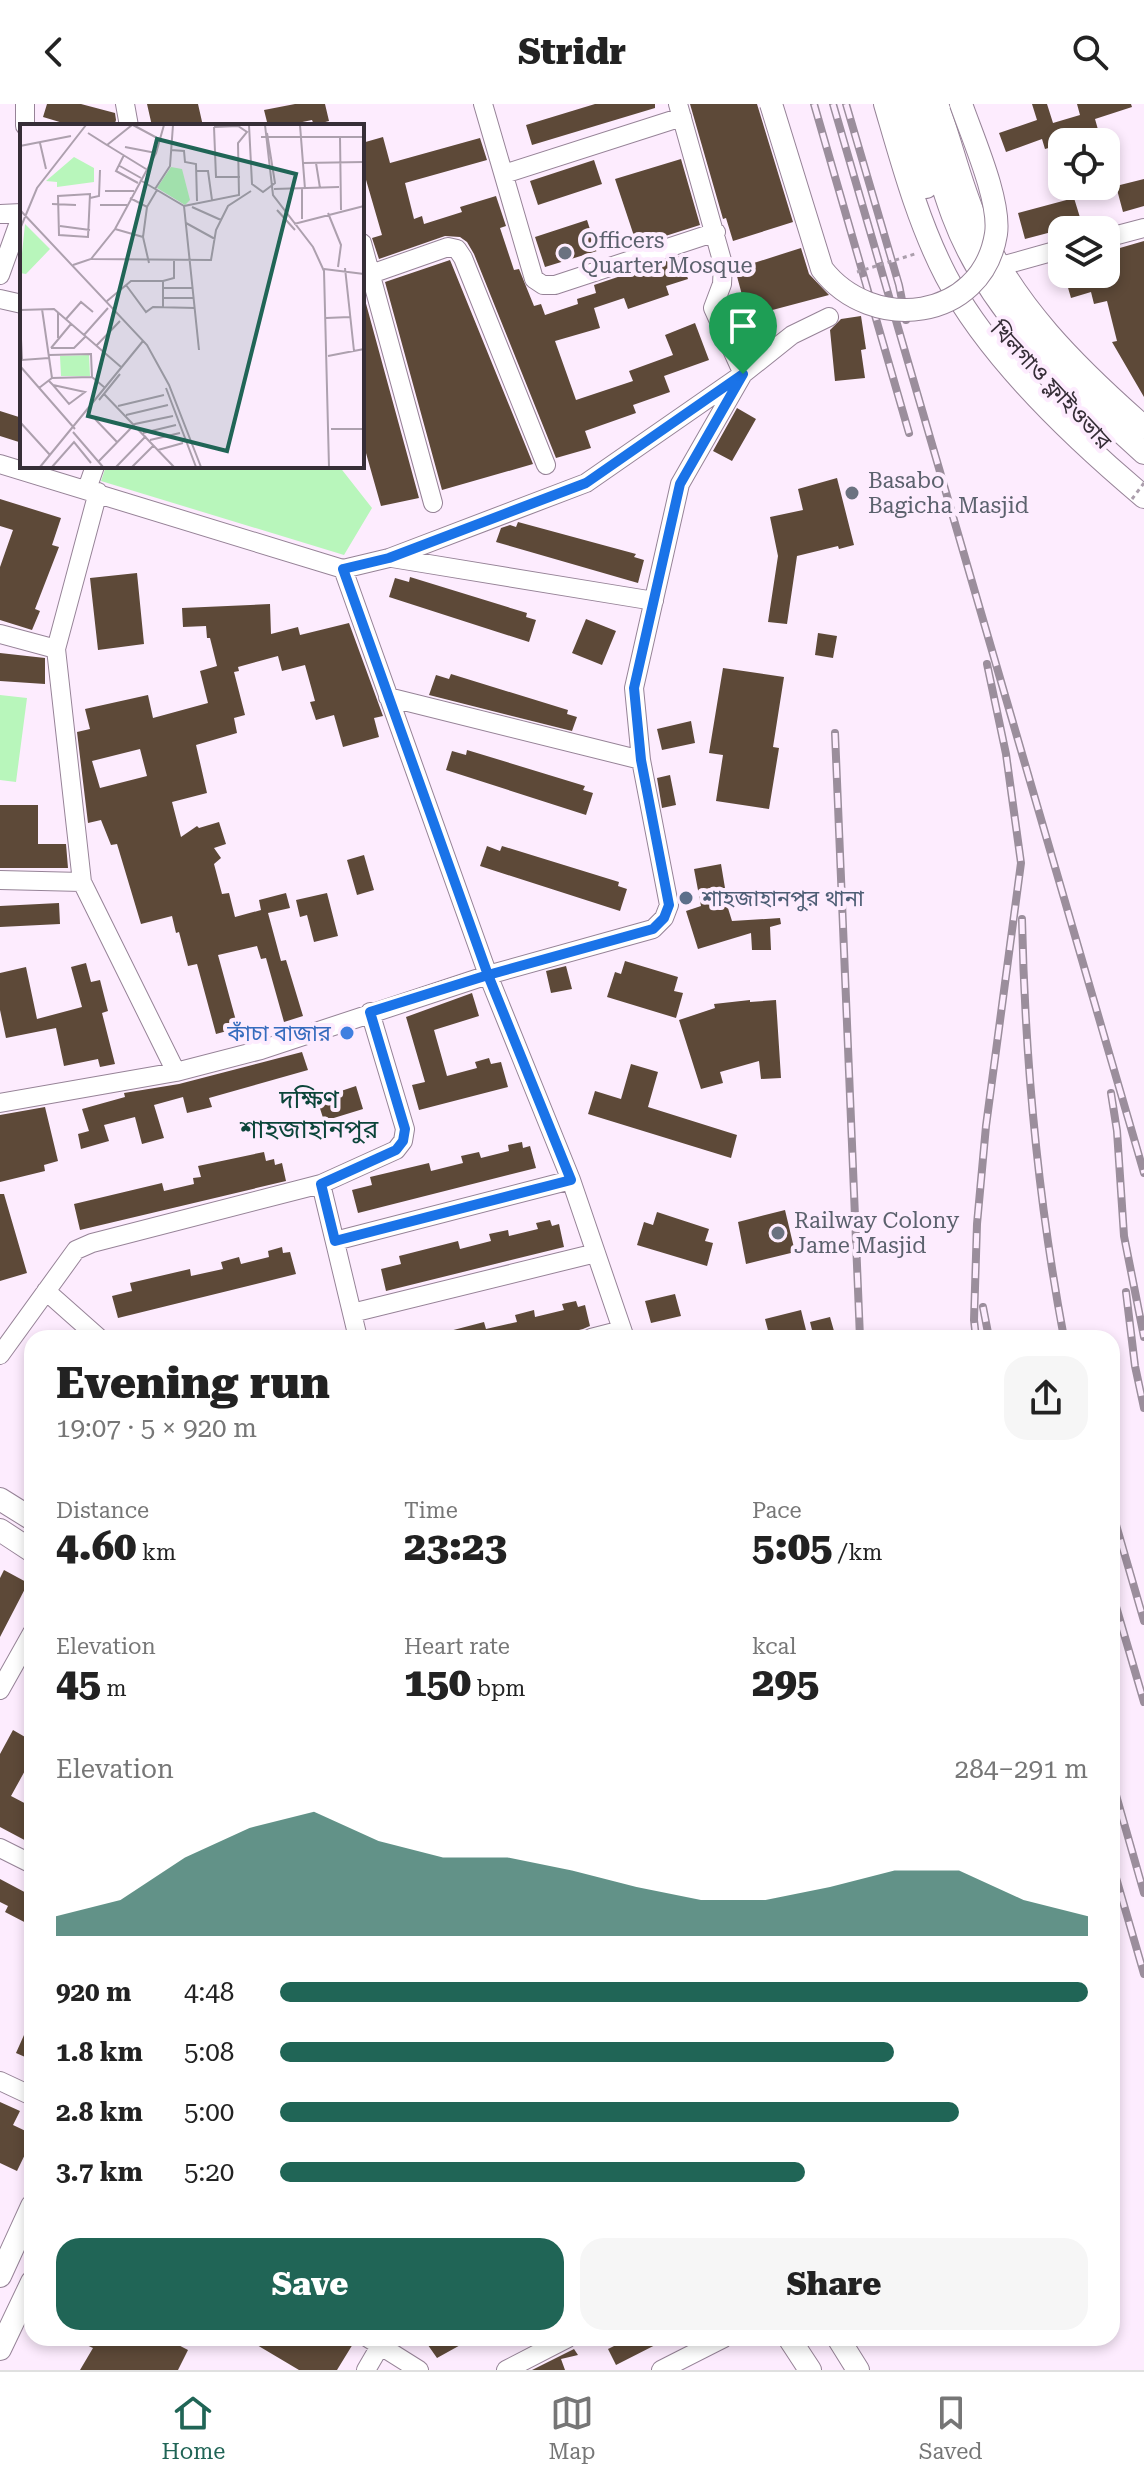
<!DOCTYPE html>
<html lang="en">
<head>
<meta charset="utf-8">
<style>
  :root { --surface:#fff; --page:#f6f6f6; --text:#222; --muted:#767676; --line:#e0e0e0; --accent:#206556 }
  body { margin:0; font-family:"Roboto Serif","Noto Sans Bengali",serif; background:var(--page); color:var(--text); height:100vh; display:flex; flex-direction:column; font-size:30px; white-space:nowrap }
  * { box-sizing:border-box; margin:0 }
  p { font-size:26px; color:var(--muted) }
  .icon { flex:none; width:44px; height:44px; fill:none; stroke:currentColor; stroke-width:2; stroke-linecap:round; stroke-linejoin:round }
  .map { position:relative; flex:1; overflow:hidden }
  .sheet { position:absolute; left:24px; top:1226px; width:1096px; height:1016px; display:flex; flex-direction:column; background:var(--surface); border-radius:24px; box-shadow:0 4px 12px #0003 }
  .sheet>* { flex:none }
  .tools { position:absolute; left:1048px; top:24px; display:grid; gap:16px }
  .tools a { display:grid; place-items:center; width:72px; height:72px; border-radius:16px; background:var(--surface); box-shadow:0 4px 12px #0003; font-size:40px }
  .pin { position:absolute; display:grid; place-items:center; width:68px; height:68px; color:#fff; margin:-82px -34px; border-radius:50% 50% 50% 0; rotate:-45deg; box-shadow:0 0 8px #0007 }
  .pin .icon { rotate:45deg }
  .round { display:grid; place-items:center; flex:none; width:84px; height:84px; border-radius:24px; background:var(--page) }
  .head { display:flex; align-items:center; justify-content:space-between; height:136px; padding:0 32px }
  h1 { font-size:44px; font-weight:800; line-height:60px }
  .metrics { display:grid; grid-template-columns:repeat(3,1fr); gap:12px; height:136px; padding:8px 32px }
  .metrics div { display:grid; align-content:center }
  .metrics b { font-size:40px; font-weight:800 }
  .metrics small { font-size:22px; font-weight:400 }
  .metrics p { font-size:22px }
  .chart { height:224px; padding:16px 32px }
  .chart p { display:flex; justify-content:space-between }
  .chart svg { width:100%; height:144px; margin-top:8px; fill:var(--accent); opacity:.7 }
  .primary-button { display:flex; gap:16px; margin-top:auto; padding:16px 32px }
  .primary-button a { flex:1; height:92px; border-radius:24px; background:var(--accent); color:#fff; font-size:32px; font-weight:800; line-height:92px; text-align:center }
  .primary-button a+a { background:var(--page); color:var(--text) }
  ul { padding:0 32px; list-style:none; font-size:26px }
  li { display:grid; grid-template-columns:128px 96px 1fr; align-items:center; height:60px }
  li i { height:20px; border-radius:10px; background:var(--accent) }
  header { display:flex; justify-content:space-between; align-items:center; height:104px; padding:0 32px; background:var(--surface); font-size:36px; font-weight:800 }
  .menu { display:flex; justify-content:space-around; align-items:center; height:112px; border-top:2px solid var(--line); background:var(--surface); font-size:22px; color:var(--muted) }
  .menu a { display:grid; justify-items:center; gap:4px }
  .menu .on { color:var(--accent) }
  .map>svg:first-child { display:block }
  .green { fill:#b8f6bb }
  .building { fill:#5d4938; fill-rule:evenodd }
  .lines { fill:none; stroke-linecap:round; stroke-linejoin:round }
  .minor-casing { stroke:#968397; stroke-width:20 }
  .major-casing { stroke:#968397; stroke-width:24 }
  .minor { stroke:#fff; stroke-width:18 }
  .major { stroke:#fff; stroke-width:22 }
  .rail-casing { stroke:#9b8e9c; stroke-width:8 }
  .rail { stroke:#fdecfe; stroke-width:5; stroke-dasharray:15; stroke-linecap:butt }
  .major-bridge-casing { stroke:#968397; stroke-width:24; stroke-linecap:butt }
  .path-bridge { stroke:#ab9eac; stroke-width:3; stroke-dasharray:4 4; stroke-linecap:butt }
  .major-bridge { stroke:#fff; stroke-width:22 }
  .route-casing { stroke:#fff; stroke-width:16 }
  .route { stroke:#1a73e8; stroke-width:10 }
  .worship-dot { fill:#6b7280; stroke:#fdecfe; stroke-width:3 }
  .service-dot { fill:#5c6f8a; stroke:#fdecfe; stroke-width:3 }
  .shop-dot { fill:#3f7fe0; stroke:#fdecfe; stroke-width:3 }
  .labels { text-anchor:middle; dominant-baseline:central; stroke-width:8; stroke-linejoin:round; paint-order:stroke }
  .worship-label { font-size:22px; fill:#5b616d; stroke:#fdecfe; text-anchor:start }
  .street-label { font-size:22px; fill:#362e37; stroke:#fdecfe }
  .service-label { font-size:22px; fill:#4e5e75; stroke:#fdecfe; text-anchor:start }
  .shop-label { font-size:22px; fill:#366cbe; stroke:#fdecfe; text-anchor:end }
  .quarter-label { font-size:26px; fill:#0c453a; stroke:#fdecfe }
  .inset-road { fill:none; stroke:#ada0ae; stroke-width:2 }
  .view { fill:#206556; fill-opacity:0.15; stroke:#206556; stroke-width:4 }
  .inset-edge { fill:none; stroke:#362e37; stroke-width:4 }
</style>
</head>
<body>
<header><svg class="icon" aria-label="back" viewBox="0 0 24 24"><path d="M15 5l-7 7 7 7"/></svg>Stridr<svg class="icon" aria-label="search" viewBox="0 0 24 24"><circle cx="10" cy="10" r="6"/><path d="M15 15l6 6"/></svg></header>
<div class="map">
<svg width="1144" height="2266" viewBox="0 0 1144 2266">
  <rect width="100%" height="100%" fill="#fdecfe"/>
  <!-- green -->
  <path class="green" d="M106,362H339L372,404L344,451L101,377Z
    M0,591L27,594L16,678L0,676Z"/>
  <!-- building -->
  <path class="building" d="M47,0H81L115,9L116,16L114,22H73L43,13Z
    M147,0H198L203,22H152Z
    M295,0H325L329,17L314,21L312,16L283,22H268L264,6Z
    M595,0H655V4L532,41L526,21Z
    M690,0H757L793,118L733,137L726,114L723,115Z
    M1032,0H1047L1053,19L1080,11L1077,0H1131L1132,3L1095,15L1099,29L1094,31L1096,38H1062V40L1045,45L1042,35L1006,48L999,29L1037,16Z
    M383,33L390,59L480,34L487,56L405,79L414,115L422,112L424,120L462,108L460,103L496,92L506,122L500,124L514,166L519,165L534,202L541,200L545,211L578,200L577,195L596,189L594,181L680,152L688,175L666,182L669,191L628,205L624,194L594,204L600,224L555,237L576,296L633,277L629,267L673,251L665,231L695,219L709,256L664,272L670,288L633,301L636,309L585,327L591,344L556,354L474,150L467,138L460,133L445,132L379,155L372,134L382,131L362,62V39Z
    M681,55L700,121L637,141L615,75Z
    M594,56L602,80L538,101L530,77Z
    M1144,75V102L1123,108L1116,82Z
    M1074,94L1082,120L1025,135L1018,109Z
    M587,116L597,147L545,163L535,133Z
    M1144,137V293L1112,238L1117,237L1107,197L1094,200L1091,188L1071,194L1064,170H1106V148Z
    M801,144L809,170L829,191L750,212L751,218L736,226L729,211L745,202L735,165Z
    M450,156L533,360L442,386L385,178Z
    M362,185L419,394L381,402L362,335Z
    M861,212L866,245L861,246L865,274L835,277L830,226L841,215Z
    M737,304L756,315L732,357L713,347Z
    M0,307L22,314V339L0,332Z
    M837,374L854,441L839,445L838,442L797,452L787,520L768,518L778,452L770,413L803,406L798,385Z
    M0,395L61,414L52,441L59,443L35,505L40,507L32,526L0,516V463L13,426L0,422Z
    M518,418L636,450L634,453L644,456L638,479L496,438L501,424L510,421L516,423Z
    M137,469L144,540L98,546L90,474Z
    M410,473L527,509L526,513L536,516L529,538L389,493L395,474L409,478Z
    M270,500L271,530L298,523L300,531L349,519L383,612L374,614L379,633L343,643L334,611L316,616L310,598L315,597L305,561L282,567L278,552L238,563L239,567L234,568L245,611L234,614L237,629L196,641L207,689L172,698L181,733L197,722L199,724L219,718L226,740L214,744L221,754L214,760L222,790L229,789L235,813L261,806L259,796L286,789L290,804L268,809L281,857L286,856L303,912L284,918L266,854L261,855L257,842L218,851L238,924L216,930L197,860L188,862L179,828L176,829L172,812L141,820L117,740L111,741L101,716L88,719L77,628L90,625L85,605L148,591L153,614L208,599L200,567L217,562L210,534H207L206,522L183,523L182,504ZM140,645L147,672L100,684L92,657Z
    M586,515L616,527L602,561L572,549Z
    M818,529L837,532L833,554L815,551Z
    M0,549L45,554V580L0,577Z
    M723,564L784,573L773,643L779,644L769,705L716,697L723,651L709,649Z
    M451,570L568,606L567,610L577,613L572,627L429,591L436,571L449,575Z
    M691,617L695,639L662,646L657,625Z
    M467,646L585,682L583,686L593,689L586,711L446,666L452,647L466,651Z
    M670,671L676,701L662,704L657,674Z
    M0,701H38V740H66L68,764H0Z
    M487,742L500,747L502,742L619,778L618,782L627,785L620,807L480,762Z
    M364,751L374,786L357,791L347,756Z
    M721,760L725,784L722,785L732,817L780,814L781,820L770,823L771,846H752L751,829L698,845L686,807L701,802L694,765Z
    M327,789L338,832L314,838L307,811L300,813L296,796Z
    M59,799L60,820L0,823V802Z
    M625,857L678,873L674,887L683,889L676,914L607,893L615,868L621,870Z
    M86,859L91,878L100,876L108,907L102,909L115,960L100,963L98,955L64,962L56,924L6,934L0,906V869L26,863L37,915L82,903L71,863Z
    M566,862L572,885L551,889L546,867Z
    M472,889L479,912L434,926L447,972L477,964L475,958L489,954L491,960L501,958L508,983L419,1006L412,981L425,978L406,913Z
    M750,896V898L776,896L781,974L761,975L759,957L720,968L723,979L701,985L679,916L715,904L714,900Z
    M302,948L308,966L209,994L212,1003L187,1009L183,993L154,1001L164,1034L142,1040L135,1013L104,1021L109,1037L81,1045L78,1030L89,1027L82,1005L125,993L124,989L179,980Z
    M631,960L658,968L648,1003L737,1031L731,1054L588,1010L595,987L621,995Z
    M356,982L363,1005L324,1017L317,995Z
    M45,1003L58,1057L44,1061L45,1067L0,1078V1011Z
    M522,1038L523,1044L530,1042L536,1064L358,1109L352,1086L372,1081L370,1073L429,1059L431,1067L463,1059L461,1052L479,1048L481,1054L509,1047L508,1041Z
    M264,1048L266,1057L274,1055L275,1061L282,1059L286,1077L80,1126L74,1100L162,1079L164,1087L194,1080L193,1074L201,1073L198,1062Z
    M0,1090H4L27,1169L0,1177Z
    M785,1106L795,1148L746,1160L738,1118Z
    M657,1108L709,1125L705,1137L713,1139L707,1162L637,1141L644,1118L653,1121Z
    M550,1116L552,1122L559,1120L564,1143L386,1187L381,1165L401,1160L399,1152L458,1137L460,1145L491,1137L489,1130L508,1126L509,1132L538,1125L536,1119Z
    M282,1143L283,1149L290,1148L296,1170L118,1214L112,1192L132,1187L130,1179L190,1165L191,1172L223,1165L221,1158L239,1153L241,1160L269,1153L268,1147Z
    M675,1190L681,1212L651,1219L645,1197Z
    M576,1197L578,1203L585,1201L590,1222L583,1225L547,1234H442V1229L484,1218L486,1225L517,1218L515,1211L534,1206L535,1213L564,1206L562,1200Z
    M801,1206L806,1226L770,1234L765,1215Z
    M830,1213L836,1234H814L810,1218Z
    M4,1466L28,1479L0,1533V1474Z
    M13,1626L32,1637V1654L11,1692L32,1703V1740L0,1723V1650Z
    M0,1775L32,1792V1822L5,1808L8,1802L0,1798Z
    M32,1913V1956L16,1949Z
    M0,1998L20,2007L13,2021L32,2030V2036L17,2067L0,2059Z
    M71,2234H165L188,2246L178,2266H80L93,2244Z
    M245,2234H356V2235L337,2266H299Z
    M423,2234H473L437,2254Z
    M612,2234H669L616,2261L608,2245L616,2241Z
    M574,2245L578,2251L561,2255L565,2266H532Z"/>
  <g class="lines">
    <!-- minor casing -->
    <g class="minor-casing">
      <path id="minor" d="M125,0L129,22
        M483,0L534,175L543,181H555L716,128
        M25,22V0
        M504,70L682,13
        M0,110L22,109
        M1106,134L1144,124
        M362,139L433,399
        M1001,162L1062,145
        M371,170L448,143L457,145L463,154L546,361
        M0,171L22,110
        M0,195L22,200
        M0,360L343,465L488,871L571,1076L625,1234
        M87,385L95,362
        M392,454L654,497
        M343,465L389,454L586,379L743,270L713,204L722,180L723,160L678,0
        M0,530L56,545L98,388
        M56,545L82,778L176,968
        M388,593L641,656
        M0,776L82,778
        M0,999L176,968L261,946L488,871L653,825L664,814L669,801L641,656L634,584L680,380L743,270L792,231L829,213
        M321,1080L396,1046L403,1037L405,1025L370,908
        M335,1137L571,1076
        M46,1187L99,1234
        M352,1209L596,1149
        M591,1234L622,1226
        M0,1251L76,1146L92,1139L321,1080L358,1234
        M0,1586L32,1529
        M0,1744L32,1760
        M0,1977L32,1992
        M368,2234L419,2266
        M366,2266L380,2242L395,2234
        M506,2266L568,2234
        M661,2266L724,2234"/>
    </g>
    <!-- major casing -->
    <g class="major-casing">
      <path id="major" d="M885,0C902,58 918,118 946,172C988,252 1075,335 1144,393
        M901,0L926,83
        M918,0C930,37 939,75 953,112C989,209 1069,281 1144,349
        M937,0C951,38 960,79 976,116C1011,200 1077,264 1144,323
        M0,1395L32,1415
        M0,1426L32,1447
        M0,2172L32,2102
        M789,2234L810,2266
        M838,2234L858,2266
        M0,2245L32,2178"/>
    </g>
    <!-- minor -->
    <use href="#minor" class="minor"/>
    <!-- major -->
    <use href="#major" class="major"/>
    <!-- rail casing -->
    <g class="rail-casing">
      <path id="rail" d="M814,0L909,329
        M833,0L1144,1069
        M846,0L899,181L906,216
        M835,629L860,1234
        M1022,815C1025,955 1038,1096 1064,1234
        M1111,989L1117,1027L1124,1132L1144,1233
        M1126,1188L1135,1262L1144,1304
        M983,1203L989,1234
        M976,1234L974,1216L977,1120L986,1022L1021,759L1006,650L987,560
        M1112,1407L1144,1517
        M1112,1489L1144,1598
        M1112,1677L1144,1789
        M1112,1760L1144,1870"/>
    </g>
    <!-- rail -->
    <use href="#rail" class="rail"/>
    <!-- major-bridge casing -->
    <g class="major-bridge-casing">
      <path id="major-bridge" d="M771,0L822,165C872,230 982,217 996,130C1001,97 972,32 961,0"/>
    </g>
    <!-- path-bridge -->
    <path class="path-bridge" d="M857,168L918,149
      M1132,395L1144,379"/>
    <!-- major-bridge -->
    <use href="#major-bridge" class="major-bridge"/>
  </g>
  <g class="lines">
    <!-- route casing -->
    <g class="route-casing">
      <path id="route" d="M743,270L680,380L634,584L641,656L669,801L664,814L653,825L488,871L370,908L405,1025L403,1037L396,1046L321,1080L335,1137L571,1076L488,871L343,465L389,454L586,379L743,270"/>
    </g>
    <!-- route -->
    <use href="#route" class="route"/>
  </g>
  <!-- markers -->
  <g class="worship-dot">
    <circle cx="565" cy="149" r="8"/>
    <circle cx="852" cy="389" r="8"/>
    <circle cx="778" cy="1129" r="8"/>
  </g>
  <circle class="service-dot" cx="686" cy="794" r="8"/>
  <circle class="shop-dot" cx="347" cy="929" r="8"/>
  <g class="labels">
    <!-- worship labels -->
    <g class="worship-label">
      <text x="581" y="136">Officers<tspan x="581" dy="25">Quarter Mosque</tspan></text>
      <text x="868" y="376">Basabo<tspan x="868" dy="25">Bagicha Masjid</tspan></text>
      <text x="794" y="1116">Railway Colony<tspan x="794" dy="25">Jame Masjid</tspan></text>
    </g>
    <!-- street labels -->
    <g class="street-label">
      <text transform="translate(1051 281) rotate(47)">খিলগাও ফ্লাইওভার</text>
    </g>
    <!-- service labels -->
    <g class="service-label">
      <text x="702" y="794">শাহজাহানপুর থানা</text>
    </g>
    <!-- shop labels -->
    <g class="shop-label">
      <text x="331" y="929">কাঁচা বাজার</text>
    </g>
    <!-- quarter labels -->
    <g class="quarter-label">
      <text x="309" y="995">দক্ষিণ<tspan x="309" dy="30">শাহজাহানপুর</tspan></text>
    </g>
  </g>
  <!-- overview -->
  <g transform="translate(20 20)">
    <rect width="344" height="344" fill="#fdecfe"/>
    <path d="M54,33L74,44V58L37,63V58L26,57ZM151,43L162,45L170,76L165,81L137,64ZM5,100L30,125L6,150L0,149ZM69,231L70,252H41L40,232Z" fill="#b8f6bb"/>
    <path class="inset-road" d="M113,1L139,15M229,1L232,60L243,68L255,59L247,9M245,1L253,71L293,123L304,147L309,343M280,1L285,65M194,3L196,53H220M68,9L87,21L112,1M241,13H344M320,13L321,86M20,19L26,45M87,21L126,45M0,22L51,12M105,23L136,29M151,26L164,27L165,38L176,40L177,77M104,31L96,47L118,59M283,39L344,38M296,39L300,64M98,41L121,54M177,47H188L192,76M120,56L164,82L179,226M135,65L150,42L153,1M254,65L319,63M85,67H114M70,70L68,113L39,111L38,72ZM70,74L79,72L80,46M110,74L127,83L137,66M32,80L56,81M80,81H107M164,82L219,71L218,19L227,8L218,2L194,3M127,83L123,113L129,139M172,83L201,96M0,86L127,221L149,261L181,343M257,86L275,106M308,89L321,121L318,143M282,95V65M166,99L195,115M274,100L344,82M40,102L70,106M0,105L17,64L66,1M95,105L123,113M71,135L191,136L196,106L208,82L231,67M53,141L71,135L95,105L136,29L144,1M325,144L334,227M304,145L344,150M143,157L154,154V137M106,161L126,188L133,183L175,184M143,164H172M143,174H174M87,177L111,157H143V183M22,185L32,254M0,186L34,185L101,243M38,188V214M306,194L330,193M46,195L61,178L73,188M64,211L88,184M1,215L2,236L29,234M76,222L100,197M31,224H54L66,212M31,224L51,200M29,231L71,230L72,253M308,232L344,225M0,242L55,305M29,257L33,261L49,280L65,268L33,261M19,264L32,254L72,253L84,263M146,264L176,343M84,270L154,343M79,276L100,250M98,282L144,271M106,291L148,281M75,295L97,318M0,298L30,331M311,305H344M53,308L83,343M123,309L156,301M130,316L160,309M138,326L163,319M79,337L115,300L153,292M20,343L123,217M32,343L54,318L71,339M96,343L126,312M112,343L134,321"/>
    <path class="view" d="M137,15L276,50L207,327L68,292Z"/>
    <rect width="344" height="344" class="inset-edge"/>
  </g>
</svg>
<div class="tools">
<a><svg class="icon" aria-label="locate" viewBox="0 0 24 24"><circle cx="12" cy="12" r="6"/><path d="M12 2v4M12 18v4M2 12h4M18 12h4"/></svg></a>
<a><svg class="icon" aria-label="layers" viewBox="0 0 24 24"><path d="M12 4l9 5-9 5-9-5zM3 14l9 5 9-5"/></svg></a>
</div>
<div class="pin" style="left:743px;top:270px;background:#1e9e55"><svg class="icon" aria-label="arrive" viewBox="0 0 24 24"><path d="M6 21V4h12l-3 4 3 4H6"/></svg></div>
<section class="sheet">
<div class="head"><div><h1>Evening run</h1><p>19:07 · 5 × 920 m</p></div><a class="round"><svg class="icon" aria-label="share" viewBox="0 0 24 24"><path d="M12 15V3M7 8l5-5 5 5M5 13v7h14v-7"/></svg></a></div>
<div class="metrics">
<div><p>Distance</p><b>4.60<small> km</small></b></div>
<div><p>Time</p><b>23:23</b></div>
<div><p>Pace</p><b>5:05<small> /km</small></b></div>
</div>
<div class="metrics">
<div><p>Elevation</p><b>45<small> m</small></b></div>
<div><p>Heart rate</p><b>150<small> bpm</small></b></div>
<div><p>kcal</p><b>295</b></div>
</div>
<div class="chart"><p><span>Elevation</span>284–291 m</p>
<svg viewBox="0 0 160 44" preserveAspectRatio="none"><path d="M0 44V38L10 33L20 20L30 11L40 6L50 15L60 20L70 20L80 24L90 29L100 33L110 33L120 29L130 24L140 24L150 33L160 38V44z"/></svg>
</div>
<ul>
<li><b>920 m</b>4:48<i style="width:100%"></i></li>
<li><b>1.8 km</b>5:08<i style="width:76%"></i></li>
<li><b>2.8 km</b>5:00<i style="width:84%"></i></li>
<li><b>3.7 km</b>5:20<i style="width:65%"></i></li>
</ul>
<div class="primary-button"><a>Save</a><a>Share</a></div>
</section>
</div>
<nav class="menu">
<a class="on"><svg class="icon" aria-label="home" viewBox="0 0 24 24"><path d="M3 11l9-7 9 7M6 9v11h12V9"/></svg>Home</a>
<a><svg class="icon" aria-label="map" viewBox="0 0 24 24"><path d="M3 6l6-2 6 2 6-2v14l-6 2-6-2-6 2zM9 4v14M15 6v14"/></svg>Map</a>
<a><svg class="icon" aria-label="saved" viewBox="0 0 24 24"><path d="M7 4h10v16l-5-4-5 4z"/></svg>Saved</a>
</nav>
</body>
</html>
